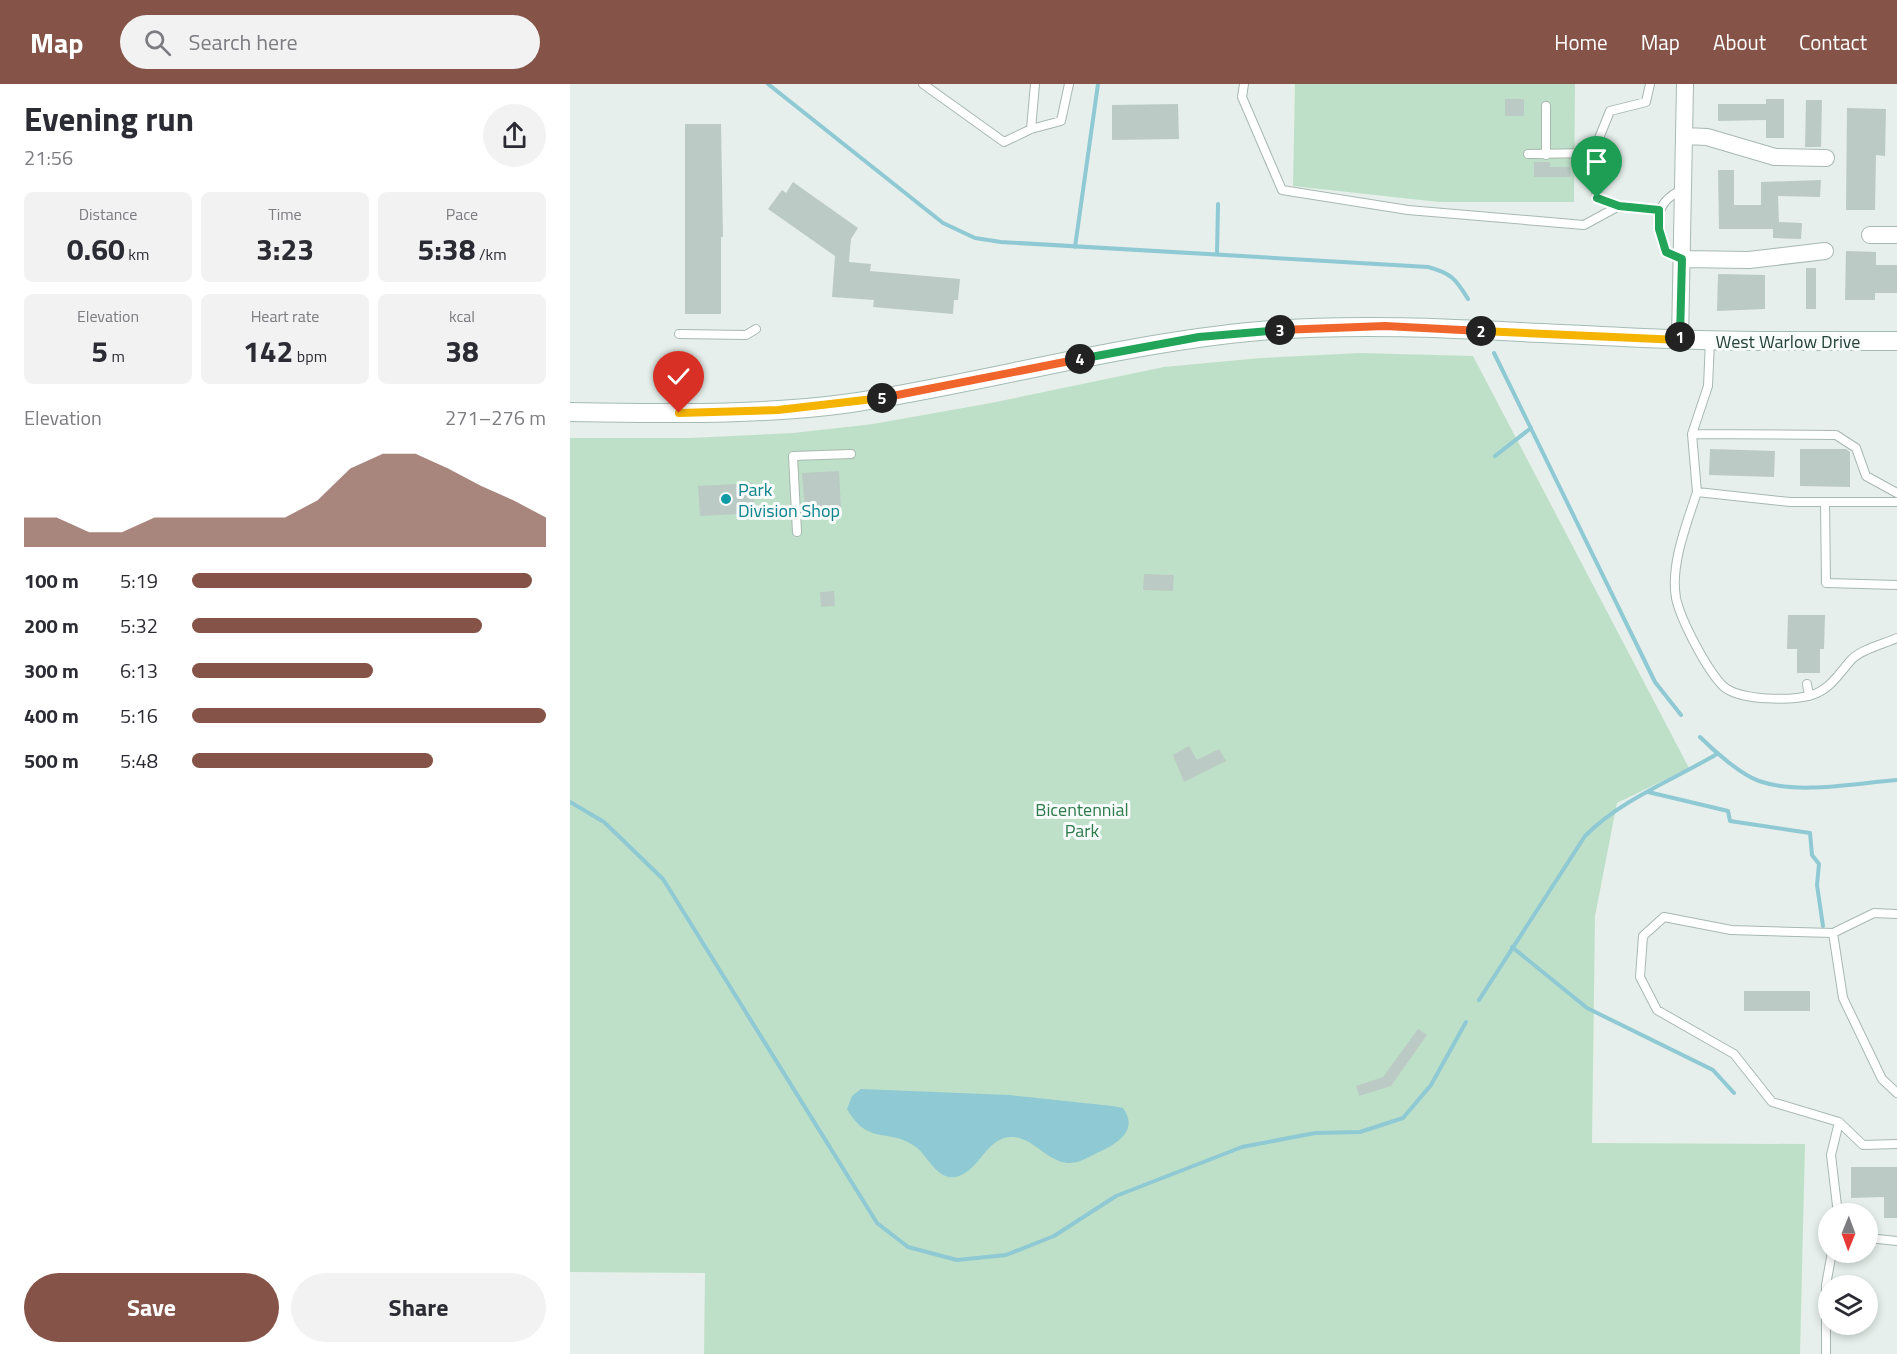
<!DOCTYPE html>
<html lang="en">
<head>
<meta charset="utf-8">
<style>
  :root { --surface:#fff; --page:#f2f2f3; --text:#2b2b33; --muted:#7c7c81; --accent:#855347 }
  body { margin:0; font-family:"Titillium Web",sans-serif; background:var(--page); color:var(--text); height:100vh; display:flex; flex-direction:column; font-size:22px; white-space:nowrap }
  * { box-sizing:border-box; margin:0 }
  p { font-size:20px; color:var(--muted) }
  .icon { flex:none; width:33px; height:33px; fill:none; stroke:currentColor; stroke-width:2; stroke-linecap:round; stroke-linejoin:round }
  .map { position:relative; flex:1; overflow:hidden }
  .details { display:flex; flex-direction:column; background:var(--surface); width:570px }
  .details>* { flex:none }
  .needle { width:39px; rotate:181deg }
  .fabs { position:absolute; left:1248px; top:1119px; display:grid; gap:12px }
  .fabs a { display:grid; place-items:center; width:60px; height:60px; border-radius:50%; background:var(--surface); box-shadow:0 3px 9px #0003; font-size:30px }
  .pin { position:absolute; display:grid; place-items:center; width:51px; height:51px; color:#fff; margin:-62px -26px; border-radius:50% 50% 50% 0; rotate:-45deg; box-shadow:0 0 6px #0007 }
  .pin .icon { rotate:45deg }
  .km { position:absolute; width:30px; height:30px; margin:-15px; border-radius:50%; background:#222; color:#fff; font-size:16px; line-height:30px; text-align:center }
  .round { display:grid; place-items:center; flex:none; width:63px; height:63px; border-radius:32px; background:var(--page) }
  .overview { display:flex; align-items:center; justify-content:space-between; height:102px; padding:0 24px }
  h1 { font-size:33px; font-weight:700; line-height:45px }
  .figures { display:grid; grid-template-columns:repeat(3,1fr); gap:9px; height:102px; padding:6px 24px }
  .figures div { display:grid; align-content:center; border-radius:9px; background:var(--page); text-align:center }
  .figures b { font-size:30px; font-weight:700 }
  .figures small { font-size:16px; font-weight:400 }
  .figures p { font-size:16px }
  .chart { height:168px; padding:12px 24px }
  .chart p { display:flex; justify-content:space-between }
  .chart svg { width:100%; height:108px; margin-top:6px; fill:var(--accent); opacity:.7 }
  .action { display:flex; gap:12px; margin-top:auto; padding:12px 24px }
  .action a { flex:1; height:69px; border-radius:36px; background:var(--accent); color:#fff; font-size:24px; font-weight:700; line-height:69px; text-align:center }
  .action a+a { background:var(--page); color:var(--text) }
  ul { padding:0 24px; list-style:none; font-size:20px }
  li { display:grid; grid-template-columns:96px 72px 1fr; align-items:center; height:45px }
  li i { height:15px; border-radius:8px; background:var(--accent) }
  header { display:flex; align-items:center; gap:36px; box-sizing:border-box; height:84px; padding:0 30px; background:var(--accent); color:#fff }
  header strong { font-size:28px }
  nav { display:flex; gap:33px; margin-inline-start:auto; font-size:21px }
  .search { width:420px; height:54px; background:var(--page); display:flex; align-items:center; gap:15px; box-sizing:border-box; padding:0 21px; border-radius:33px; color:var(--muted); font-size:22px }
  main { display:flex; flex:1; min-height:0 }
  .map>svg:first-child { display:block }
  .green { fill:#bfe0c8 }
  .water { fill:#8ec9d4 }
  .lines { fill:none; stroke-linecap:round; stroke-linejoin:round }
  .stream { stroke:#8ec9d4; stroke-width:4 }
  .building { fill:#bbcac4 }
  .lane-casing { stroke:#a8b8b2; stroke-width:10 }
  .street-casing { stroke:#a8b8b2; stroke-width:18 }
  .secondary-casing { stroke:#a4bbb3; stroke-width:20 }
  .lane { stroke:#fff; stroke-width:8 }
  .street { stroke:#fff; stroke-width:16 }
  .secondary { stroke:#fff; stroke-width:18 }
  .split-1-casing { stroke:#fff; stroke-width:12 }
  .split-2-casing { stroke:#fff; stroke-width:12 }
  .split-3-casing { stroke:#fff; stroke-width:12 }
  .split-4-casing { stroke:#fff; stroke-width:12 }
  .split-5-casing { stroke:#fff; stroke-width:12 }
  .split-6-casing { stroke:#fff; stroke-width:12 }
  .split-1 { stroke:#22a559; stroke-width:8 }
  .split-2 { stroke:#f5b400; stroke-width:8 }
  .split-3 { stroke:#f0652b; stroke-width:8 }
  .split-4 { stroke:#22a559; stroke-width:8 }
  .split-5 { stroke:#f0652b; stroke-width:8 }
  .split-6 { stroke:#f5b400; stroke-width:8 }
  .culture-dot { fill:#0f9aa8; stroke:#f7fbf9; stroke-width:2 }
  .labels { text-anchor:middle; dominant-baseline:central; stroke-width:6; stroke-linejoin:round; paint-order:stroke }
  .street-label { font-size:18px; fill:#24423a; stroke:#f7fbf9 }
  .culture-label { font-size:18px; fill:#0d838f; stroke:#f7fbf9; text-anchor:start }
  .park-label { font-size:18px; fill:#2d7a4b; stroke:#f7fbf9 }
</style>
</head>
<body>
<header>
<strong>Map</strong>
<div class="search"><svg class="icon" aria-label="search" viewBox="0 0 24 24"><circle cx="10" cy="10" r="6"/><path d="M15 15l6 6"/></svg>Search here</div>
<nav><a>Home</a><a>Map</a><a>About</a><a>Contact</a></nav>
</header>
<main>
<section class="details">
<div class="overview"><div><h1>Evening run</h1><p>21:56</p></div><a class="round"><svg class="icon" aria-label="share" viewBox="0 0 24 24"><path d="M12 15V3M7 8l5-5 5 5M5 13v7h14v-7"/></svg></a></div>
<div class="figures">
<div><p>Distance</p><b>0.60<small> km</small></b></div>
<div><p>Time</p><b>3:23</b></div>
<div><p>Pace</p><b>5:38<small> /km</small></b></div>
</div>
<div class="figures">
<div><p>Elevation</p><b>5<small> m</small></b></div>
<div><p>Heart rate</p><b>142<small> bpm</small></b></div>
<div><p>kcal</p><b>38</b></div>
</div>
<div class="chart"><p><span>Elevation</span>271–276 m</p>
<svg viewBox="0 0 160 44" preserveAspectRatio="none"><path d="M0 44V32L10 32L20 38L30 38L40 32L50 32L60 32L70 32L80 32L90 25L100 12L110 6L120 6L130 12L140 19L150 25L160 32V44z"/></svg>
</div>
<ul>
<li><b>100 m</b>5:19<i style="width:96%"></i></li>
<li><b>200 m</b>5:32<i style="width:82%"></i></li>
<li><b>300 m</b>6:13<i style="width:51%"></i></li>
<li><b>400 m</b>5:16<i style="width:100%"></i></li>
<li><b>500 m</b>5:48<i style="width:68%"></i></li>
</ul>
<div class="action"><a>Save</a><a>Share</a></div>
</section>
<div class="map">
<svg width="1327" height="1270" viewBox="0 0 1327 1270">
  <rect width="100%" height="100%" fill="#e6efeb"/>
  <!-- green -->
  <path class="green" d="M725,0H1005L1004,118H869L723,102Z
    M790,269L903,272L1119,684L1047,719L1025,832L1022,1059L1235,1060L1230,1270H134L135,1189L0,1188V354H120L223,349L303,340L421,319L594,283L691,274Z"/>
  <!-- water -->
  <path class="water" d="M291,1005L439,1011L542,1022L553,1024C570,1047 545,1061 527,1069C517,1074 507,1080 497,1079C477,1077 463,1054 443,1053C417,1052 411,1084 389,1092C368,1099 359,1073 346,1063C319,1043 299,1063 277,1025L282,1012Z"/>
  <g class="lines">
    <!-- stream -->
    <path class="stream" d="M198,0L373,139L405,154L431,158L858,183C881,189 886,195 898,215
      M505,163L528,0
      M647,170L648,120
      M924,269L1085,598L1111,631
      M925,372L961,344
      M1130,653C1144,667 1170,690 1189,697C1229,711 1285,699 1327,696
      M1078,708L1158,727L1160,737L1240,749L1242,771L1249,780L1247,801L1253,842
      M0,718L34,738L93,795L307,1139L338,1163L387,1176L436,1171L484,1152L546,1112L672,1063L745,1049L790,1048L833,1034L861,1001L896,938
      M942,863L1017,924L1143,986L1164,1009
      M909,916L1015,752C1052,715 1103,696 1147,670"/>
  </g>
  <!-- building -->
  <path class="building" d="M935,15H954V32H935Z
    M1196,15H1214V54H1196V36L1148,37V20H1196Z
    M1236,16H1252L1251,63H1235Z
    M608,20L609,55L542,56V21Z
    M1277,24L1316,25L1315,72L1306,71L1305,126H1276Z
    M115,40H151L153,153H151V230H115Z
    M964,78H980V83H1000L1001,93H964Z
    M1148,86H1164V121H1191V98L1251,96L1250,113L1208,112L1209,138L1232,139L1231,155L1203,154V145H1149Z
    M223,98L288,144L281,155L279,178L301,180L300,187L390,195L388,216H384L383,230L303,223L304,216L262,213L265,172L198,125L212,106L216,109Z
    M1276,167L1306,168V181H1327V209H1305V216H1275Z
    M1236,184H1246V225H1236Z
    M1148,190L1195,191V225L1147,227Z
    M1140,365L1205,367L1204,393L1139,391Z
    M1230,365H1276L1280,368V403L1230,402Z
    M269,387L271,424L235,426L232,389Z
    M183,399L185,429L130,432L128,402Z
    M574,490L604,491L603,507L573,506Z
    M264,507L265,522L251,523L250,508Z
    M1218,531H1255L1254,565H1250V589H1227V565H1217Z
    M619,662L627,676L649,665L656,677L614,698L603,671Z
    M1174,907H1240V927H1174Z
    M848,945L857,951L821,1002L789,1012L786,1002L813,993Z
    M1281,1083H1327V1134H1314V1113L1281,1114Z"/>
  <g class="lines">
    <!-- lane casing -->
    <g class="lane-casing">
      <path id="lane" d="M353,0L434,58L461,45L491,37L499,0
        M674,0L672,13L712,106L838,126L1014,141L1049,122
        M1080,0L1076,18L1040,27L1023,69L1027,114L1049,122L1089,126
        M461,45L465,0
        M958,70L1023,69
        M976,71V22
        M1112,175L1096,168C1087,139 1081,120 1113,105
        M109,250L176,251L186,245
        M1140,257L1138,302L1122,350L1127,408L1220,418H1327
        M1122,350L1266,351L1286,364L1296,392L1327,409
        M1127,408C1117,439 1100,481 1106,514C1111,537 1137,586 1153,602C1169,617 1222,617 1242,611C1261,605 1269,589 1282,575C1292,565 1314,560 1327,554
        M1255,418L1256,499L1327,501
        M227,448L223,372L281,370
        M1237,600L1239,612
        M1327,830L1304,829L1263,849L1161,846L1094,833L1073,852L1070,893L1087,926L1164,970L1202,1018L1269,1038L1293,1061L1327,1060
        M1263,849L1273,914L1312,995L1327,1009
        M1268,1130L1261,1071L1269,1038
        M1298,1154L1327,1157
        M1256,1270V1201L1262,1168"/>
    </g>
    <!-- street casing -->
    <g class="street-casing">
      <path id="street" d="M1114,52L1137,53L1205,73L1256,74
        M1300,151H1327
        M1112,175L1179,176L1255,167
        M1110,256L1115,0"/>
    </g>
    <!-- secondary casing -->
    <g class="secondary-casing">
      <path id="secondary" d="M0,328C93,329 189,332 281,319C418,298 552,259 690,247C811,237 932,248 1052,253C1144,258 1235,257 1327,257"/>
    </g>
    <!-- lane -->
    <use href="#lane" class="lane"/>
    <!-- street -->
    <use href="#street" class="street"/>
    <!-- secondary -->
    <use href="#secondary" class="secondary"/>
  </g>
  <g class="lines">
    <!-- split-1 casing -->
    <g class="split-1-casing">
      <path id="split-1" d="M1027,114L1049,122L1089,126V145L1096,168L1112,175L1110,253"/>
    </g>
    <!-- split-2 casing -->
    <g class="split-2-casing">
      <path id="split-2" d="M911,247L1110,256V253"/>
    </g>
    <!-- split-3 casing -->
    <g class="split-3-casing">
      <path id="split-3" d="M710,246L815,242L911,247"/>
    </g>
    <!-- split-4 casing -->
    <g class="split-4-casing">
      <path id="split-4" d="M510,275L629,253L710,246"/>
    </g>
    <!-- split-5 casing -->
    <g class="split-5-casing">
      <path id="split-5" d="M312,314L510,275"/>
    </g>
    <!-- split-6 casing -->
    <g class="split-6-casing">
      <path id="split-6" d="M109,329L208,326L312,314"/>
    </g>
    <!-- split-1 -->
    <use href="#split-1" class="split-1"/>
    <!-- split-2 -->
    <use href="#split-2" class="split-2"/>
    <!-- split-3 -->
    <use href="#split-3" class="split-3"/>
    <!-- split-4 -->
    <use href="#split-4" class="split-4"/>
    <!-- split-5 -->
    <use href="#split-5" class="split-5"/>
    <!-- split-6 -->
    <use href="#split-6" class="split-6"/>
  </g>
  <!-- markers -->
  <circle class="culture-dot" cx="156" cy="415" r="6"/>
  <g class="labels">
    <!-- street labels -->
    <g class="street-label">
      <text x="1218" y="257">West Warlow Drive</text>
    </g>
    <!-- culture labels -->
    <g class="culture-label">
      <text x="168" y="405">Park<tspan x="168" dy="21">Division Shop</tspan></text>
    </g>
    <!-- park labels -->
    <g class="park-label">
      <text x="512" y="725">Bicentennial<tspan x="512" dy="21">Park</tspan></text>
    </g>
  </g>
</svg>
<div class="fabs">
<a><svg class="needle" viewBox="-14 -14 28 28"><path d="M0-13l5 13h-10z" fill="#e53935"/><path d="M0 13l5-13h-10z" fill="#7c7c81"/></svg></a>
<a><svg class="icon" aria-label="layers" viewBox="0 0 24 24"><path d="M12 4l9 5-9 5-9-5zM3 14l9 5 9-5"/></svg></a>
</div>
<div class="pin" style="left:1027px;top:114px;background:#1e9e55"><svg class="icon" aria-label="arrive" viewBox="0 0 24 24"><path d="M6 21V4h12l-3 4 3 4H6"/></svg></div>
<div class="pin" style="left:109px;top:329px;background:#d93025"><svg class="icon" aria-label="check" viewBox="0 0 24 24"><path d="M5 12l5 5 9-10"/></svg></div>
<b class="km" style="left:1110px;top:253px">1</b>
<b class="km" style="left:911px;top:247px">2</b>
<b class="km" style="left:710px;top:246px">3</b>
<b class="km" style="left:510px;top:275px">4</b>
<b class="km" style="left:312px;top:314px">5</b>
</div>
</main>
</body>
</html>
